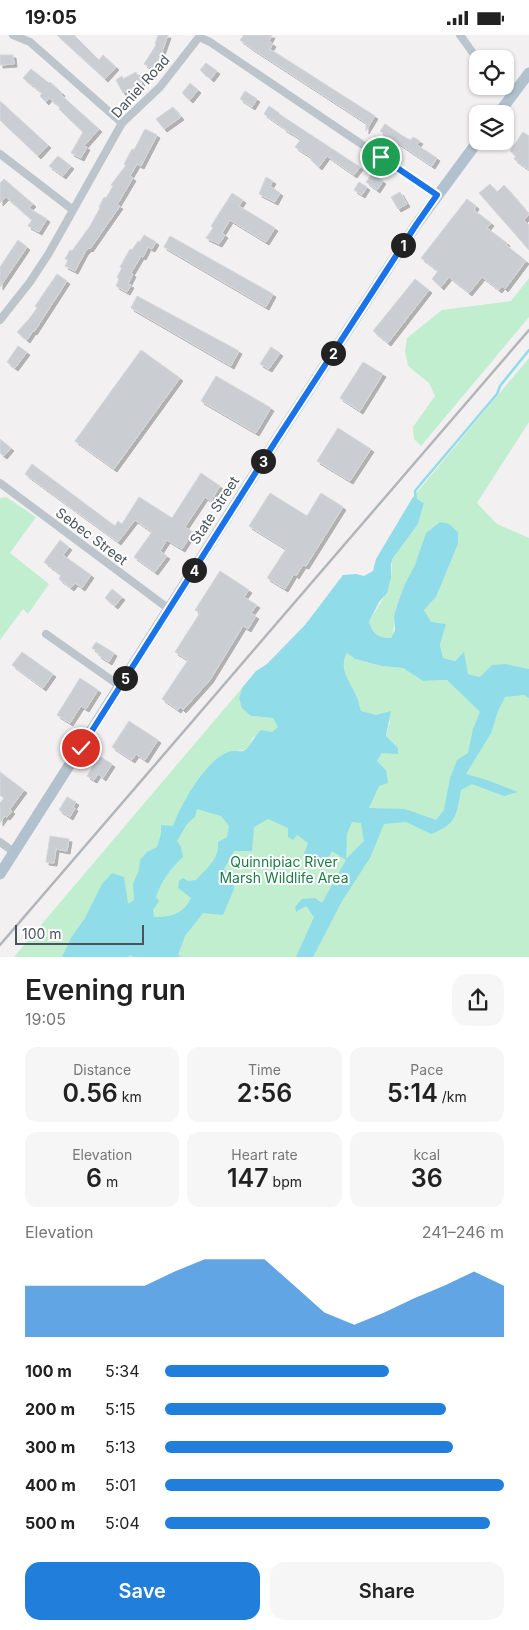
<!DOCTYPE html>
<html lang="en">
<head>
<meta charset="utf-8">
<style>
  :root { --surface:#fff; --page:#f6f6f6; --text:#222; --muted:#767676; --accent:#217fdb }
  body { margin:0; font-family:Inter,sans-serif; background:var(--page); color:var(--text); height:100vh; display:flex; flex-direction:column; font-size:19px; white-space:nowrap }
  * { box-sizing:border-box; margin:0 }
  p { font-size:16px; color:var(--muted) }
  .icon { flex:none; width:28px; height:28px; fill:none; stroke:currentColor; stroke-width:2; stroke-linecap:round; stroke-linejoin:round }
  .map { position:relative; height:922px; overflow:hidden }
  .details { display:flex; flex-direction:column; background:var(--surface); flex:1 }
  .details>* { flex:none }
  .fabs { position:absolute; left:469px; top:15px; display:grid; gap:10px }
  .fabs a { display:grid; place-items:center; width:45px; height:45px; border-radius:10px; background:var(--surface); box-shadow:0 1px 4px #0004; font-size:25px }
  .scale { position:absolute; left:15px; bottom:12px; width:129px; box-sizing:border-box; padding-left:5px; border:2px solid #49545d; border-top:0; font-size:14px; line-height:18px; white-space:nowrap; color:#49545d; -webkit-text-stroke:4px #fff; paint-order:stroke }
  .pin { position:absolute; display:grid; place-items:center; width:42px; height:42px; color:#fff; margin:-21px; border:2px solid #fff; border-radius:50%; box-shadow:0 1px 5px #0007 }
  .km { position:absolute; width:25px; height:25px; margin:-12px; border-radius:50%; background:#222; color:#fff; font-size:14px; line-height:25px; text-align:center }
  .round { display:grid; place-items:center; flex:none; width:52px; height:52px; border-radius:15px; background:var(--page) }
  .summary { display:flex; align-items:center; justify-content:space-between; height:85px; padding:0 25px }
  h1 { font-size:28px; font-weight:600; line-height:38px }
  .metrics { display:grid; grid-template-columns:repeat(3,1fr); gap:8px; height:85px; padding:5px 25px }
  .metrics div { display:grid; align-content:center; border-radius:12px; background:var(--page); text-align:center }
  .metrics b { font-size:25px; font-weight:600 }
  .metrics small { font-size:14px; font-weight:400 }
  .metrics p { font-size:14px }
  .chart { height:140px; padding:10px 25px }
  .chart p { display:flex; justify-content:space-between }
  .chart svg { width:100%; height:90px; margin-top:5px; fill:var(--accent); opacity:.7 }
  .cta { display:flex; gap:10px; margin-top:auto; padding:10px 25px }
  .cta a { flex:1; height:58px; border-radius:15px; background:var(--accent); color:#fff; font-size:20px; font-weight:600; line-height:58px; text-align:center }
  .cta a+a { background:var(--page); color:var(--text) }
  ul { padding:0 25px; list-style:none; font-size:16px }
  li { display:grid; grid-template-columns:80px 60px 1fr; align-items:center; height:38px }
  li i { height:12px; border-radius:6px; background:var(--accent) }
  .status { display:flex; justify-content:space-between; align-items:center; height:35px; padding:0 25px; background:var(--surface); direction:ltr }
  .status svg { height:14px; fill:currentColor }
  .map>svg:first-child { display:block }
  .green { fill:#c1eecf }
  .water { fill:#90dce9; fill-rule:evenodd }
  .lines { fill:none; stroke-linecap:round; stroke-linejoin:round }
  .stream { stroke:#90dce9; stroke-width:2.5 }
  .building { fill:#cacdd2; stroke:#d4d7db; filter:url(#shadow) }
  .street { stroke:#bcc5cc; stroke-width:8 }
  .primary { stroke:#b1c1cd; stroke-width:11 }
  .rail { stroke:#b2b6ba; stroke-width:2.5 }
  .route-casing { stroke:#fff; stroke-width:10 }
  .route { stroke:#1a73e8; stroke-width:6 }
  .labels { text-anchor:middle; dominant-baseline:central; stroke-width:4; stroke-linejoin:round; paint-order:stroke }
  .street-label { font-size:14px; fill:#49545d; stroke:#fff }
  .park-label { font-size:14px; fill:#1b7c45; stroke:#fff }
</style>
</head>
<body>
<div class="status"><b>19:05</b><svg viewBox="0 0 49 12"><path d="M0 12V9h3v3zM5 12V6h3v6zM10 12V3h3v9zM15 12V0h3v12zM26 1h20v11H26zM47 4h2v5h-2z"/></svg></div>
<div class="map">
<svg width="529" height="923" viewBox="0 0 529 923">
  <defs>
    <filter id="shadow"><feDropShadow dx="3" dy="3" stdDeviation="0" flood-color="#0004"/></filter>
  </defs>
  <rect width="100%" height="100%" fill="#f2f0f0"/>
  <!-- green -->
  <path class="green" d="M529,243V282L421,411L414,404L413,392L435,361L429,348L408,331L405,316L407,303L442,275L511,266Z
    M529,323V387L477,468L497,489L529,503V634L506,629L480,642L468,639L464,618L455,626L443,623L440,610L446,589L431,588L424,575L436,562L458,509L426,498C423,508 420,519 416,528C410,543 401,557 396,572C393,583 396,593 391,603C378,603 373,599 369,587C376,575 389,556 391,543C392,536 391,530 393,523L418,489L424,468L413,462Z
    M6,462L36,482L10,518L49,549L28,579L23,574L0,605V463Z
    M347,618L355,624L382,631L403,633L423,646L447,645L479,676L529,647V922L13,923L242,653L239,663L251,681L273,683L279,692L272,697L253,702C248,716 244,716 229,716L386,735L377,726L382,718L390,686L376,680L361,677C359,671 359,665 356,660C349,644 338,635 347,618Z"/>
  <!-- water -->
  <path class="water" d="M413,462L424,468L418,489L393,523L391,529V543L387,558L379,567L369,587C373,599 378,603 391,603L395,595L394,581L397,570L405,549L415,530L426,498L440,487L449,489L458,497V509L436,562L424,575L431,587L446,589L440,610L443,623L455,626L464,617L468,639L480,642L492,630L506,629L529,634V663L524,660L505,662L498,676L491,698L466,739L487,745L518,757L504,761L472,749L461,755C456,781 457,789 431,799L406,787L384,789L370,823L342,866L313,922H296L314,882L306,871L296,877L295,872L302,864L315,863L322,868L346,825L332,816L325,830L311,828L303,821L308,808L297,800L293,805L288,802V793L268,784L254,792L252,816H234L224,834L233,844L234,854L223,880L203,878L185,901L178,920L182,922L135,923L130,920L128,923L62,922L71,903L85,883L102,849L112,838L124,842L128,869L134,865L133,849L139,835L140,825L147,817L157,812L161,799V790L173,791C181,769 206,725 228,717C233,715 239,717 243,716C250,713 254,701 261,695L272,697L278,692L273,683L251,681L242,673L239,663L242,653L256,636L267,629L305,590L343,540L356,539L364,541L373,536L376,524ZM347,618L355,624L382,631L403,633L423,646L447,645L480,677L473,694L468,718L457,725L450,743L444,775L436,785L405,774L369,773L379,751L388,748L386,735L377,726L382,718L398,719V713L386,701L391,676L376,680L361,676C359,671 359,665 356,660C350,646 338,634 347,618ZM197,774L221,781L229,791L227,802L218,807C220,824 206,834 196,845L188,846L183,843L179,846L178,853L191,863C185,878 170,883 154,882L153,875L159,866L156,862C161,846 171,833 183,822L181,812L177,806L187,789L195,782ZM352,787L361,788L364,806L346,824L347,799Z"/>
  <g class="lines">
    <!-- stream -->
    <path class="stream" d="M416,465L415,456L419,451L497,359L500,351L529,315"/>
  </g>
  <!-- building -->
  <path class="building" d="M57,0H74L99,25L103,20L116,32L105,44Z
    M158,0H168L161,20L152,34L144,29L156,10L155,9Z
    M244,0H272L269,6L273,9L270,14L375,81L366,96V88L251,13L240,5Z
    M0,20H13L14,29L0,30Z
    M206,28L217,36L211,44L200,35Z
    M31,34L49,48L50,47L62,58L61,60L99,94L84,111L87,112L81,123L71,118L83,97L59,74L60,72L49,63L46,67L40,61L42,58L23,43Z
    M136,37L142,48L123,58L116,45L122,41L123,44Z
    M190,48L198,55L190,65L182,58Z
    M245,56L257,64L252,72L240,64Z
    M0,66L48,110L38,121L0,85Z
    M269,71L279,78V79L360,132L354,140L327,121L319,132L311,125L312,123L295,112L301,104L284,94V93L264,79Z
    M173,72L181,82L164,94L156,84Z
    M385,89L406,103L411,105L413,102L420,106L417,110L437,123L432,131L380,96Z
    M145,94L157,100L141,131L137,129L130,141L133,143L117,170L120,171L90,214L89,213L85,217L75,236L65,231L68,225L65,224L70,215L72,216L90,191L100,173L99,172L104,162L106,163L113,151L111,150L126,130L124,129L132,114L134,115Z
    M523,97L529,101V135L514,124L516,121L510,116Z
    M58,121L71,131L63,141L49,131Z
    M372,139L383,146L377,155L366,147Z
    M266,142L273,146L270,151L280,158L275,167L259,159Z
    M4,144L33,169L29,173L47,184L39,197L28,191L32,185L6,162L0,168V148Z
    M359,147L367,152L362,160L354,155Z
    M490,149L497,157L504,150L529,179L524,185L529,191V215L479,158Z
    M400,157L407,169L398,174L391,162Z
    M232,158L243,165L239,171L275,193L266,207L230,185L222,198L225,200L219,209L206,203L213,193L211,191Z
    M467,164L476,171L474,175L491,188L487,193L507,208L506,210L526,226L505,254L502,251L499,255L482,242L469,258L449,242L441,252L432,244L438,236L421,223Z
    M144,200L156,207L152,214L148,212L143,222L141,221L131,238L133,239L128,249L131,250L127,257L116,251L119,244L117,242L122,233L120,232L130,214L132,215L138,206L140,207Z
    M170,201L273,259L266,272L164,212Z
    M18,205L27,212L0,252V232Z
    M57,239L67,246L34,297L33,296L27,305L17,297L29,284L37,273L35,271Z
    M415,244L429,255L388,308L373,296Z
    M137,261L239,316L231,331L131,273Z
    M18,311L27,317L15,333L7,327Z
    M271,312L280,318L269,334L260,329Z
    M141,315L180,343L114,434L75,406Z
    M363,327L383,339L360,376L340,363Z
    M216,341L271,373L256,398L201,366Z
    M338,393L371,414L350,446L317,426Z
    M0,404L11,413L4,421L0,418Z
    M32,429L115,491L118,486L122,489L139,462L172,483L201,438L220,451L211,466L205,462L185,492L193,497L182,514L167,505L160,516L167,521L155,537L134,522L152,497L135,485L118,507L25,439Z
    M270,458L307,481L321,458L343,472L306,531L303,530L296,541L294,539L285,554L267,543L286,514L249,491Z
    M60,505L69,512L63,520L91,540L82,553L75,548L71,553L59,544L61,540L44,527Z
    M220,536L249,555L244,562L257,570L251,578L256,581L248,594L243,591L210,645L183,675L180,672L178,675L162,664L188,625L175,617L200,578L195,575Z
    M112,554L122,562L115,571L105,563Z
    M96,607L114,618L109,627L98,620L99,618L92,613Z
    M22,617L53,639L43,653L12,630Z
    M80,643L98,655L86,674L81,671L70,688L57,680Z
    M129,686L158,705L145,725L136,719L132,725L112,712Z
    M99,721L112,729L103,743L98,739L94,745L87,741Z
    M0,737L24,755L10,774L12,776L7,782L5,781L0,788V768L4,763L0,760Z
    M67,762L76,767L73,772L75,773L70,782L59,775Z
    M50,801L69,804L67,816L56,814L54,828L46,827Z"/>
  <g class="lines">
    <!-- street -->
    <path class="street" d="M13,0L30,7L122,88
      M460,0L478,25
      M502,51L513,60
      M0,119L73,175
      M0,285L30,247L49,218L122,88L160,52L199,2L210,7L437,160
      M0,448L169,574
      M46,599L120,651
      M0,807L14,817"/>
    <!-- primary -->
    <path class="primary" d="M498,79L529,38
      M0,839L277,404L416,190L478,106"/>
    <!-- rail -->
    <path class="rail" d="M0,910L529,295"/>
  </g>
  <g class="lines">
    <!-- route casing -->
    <g class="route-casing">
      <path id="route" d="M81,713L277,404L416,190L437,160L381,122"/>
    </g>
    <!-- route -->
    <use href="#route" class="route"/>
  </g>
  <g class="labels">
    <!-- street labels -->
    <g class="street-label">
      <text transform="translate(140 51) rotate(-48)">Daniel Road</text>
      <text transform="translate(214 475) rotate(-57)">State Street</text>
      <text transform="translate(92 501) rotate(37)">Sebec Street</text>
    </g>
    <!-- park labels -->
    <g class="park-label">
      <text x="284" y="826">Quinnipiac River<tspan x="284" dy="16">Marsh Wildlife Area</tspan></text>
    </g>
  </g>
</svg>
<div class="fabs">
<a><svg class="icon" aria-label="locate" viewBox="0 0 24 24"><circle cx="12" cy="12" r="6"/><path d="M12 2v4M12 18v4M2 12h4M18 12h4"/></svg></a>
<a><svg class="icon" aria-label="layers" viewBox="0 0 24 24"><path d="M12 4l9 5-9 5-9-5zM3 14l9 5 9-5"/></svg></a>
</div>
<div class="scale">100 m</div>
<div class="pin" style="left:381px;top:122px;background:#1e9e55"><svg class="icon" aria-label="arrive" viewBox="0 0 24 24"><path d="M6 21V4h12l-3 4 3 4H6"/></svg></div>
<div class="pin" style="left:81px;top:713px;background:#d93025"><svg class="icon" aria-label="check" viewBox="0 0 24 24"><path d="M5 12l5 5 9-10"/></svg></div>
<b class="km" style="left:403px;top:210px">1</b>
<b class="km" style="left:333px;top:318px">2</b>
<b class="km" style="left:263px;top:426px">3</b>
<b class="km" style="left:194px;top:535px">4</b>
<b class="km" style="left:125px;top:643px">5</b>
</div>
<section class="details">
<div class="summary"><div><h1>Evening run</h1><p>19:05</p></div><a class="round"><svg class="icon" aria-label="share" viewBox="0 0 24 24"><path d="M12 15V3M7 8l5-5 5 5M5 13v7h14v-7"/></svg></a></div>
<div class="metrics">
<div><p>Distance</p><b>0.56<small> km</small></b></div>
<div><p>Time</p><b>2:56</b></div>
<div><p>Pace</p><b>5:14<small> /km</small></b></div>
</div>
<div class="metrics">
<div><p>Elevation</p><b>6<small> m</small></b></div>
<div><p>Heart rate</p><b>147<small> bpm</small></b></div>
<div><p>kcal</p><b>36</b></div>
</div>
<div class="chart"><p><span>Elevation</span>241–246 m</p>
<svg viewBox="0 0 160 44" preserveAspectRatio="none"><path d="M0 44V19L10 19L20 19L30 19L40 19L50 12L60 6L70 6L80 6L90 19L100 32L110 38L120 32L130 25L140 19L150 12L160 19V44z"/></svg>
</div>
<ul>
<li><b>100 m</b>5:34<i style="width:66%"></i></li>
<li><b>200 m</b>5:15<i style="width:83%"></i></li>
<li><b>300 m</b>5:13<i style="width:85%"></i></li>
<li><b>400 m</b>5:01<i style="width:100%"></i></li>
<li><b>500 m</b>5:04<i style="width:96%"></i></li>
</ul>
<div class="cta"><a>Save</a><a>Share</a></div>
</section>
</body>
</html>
